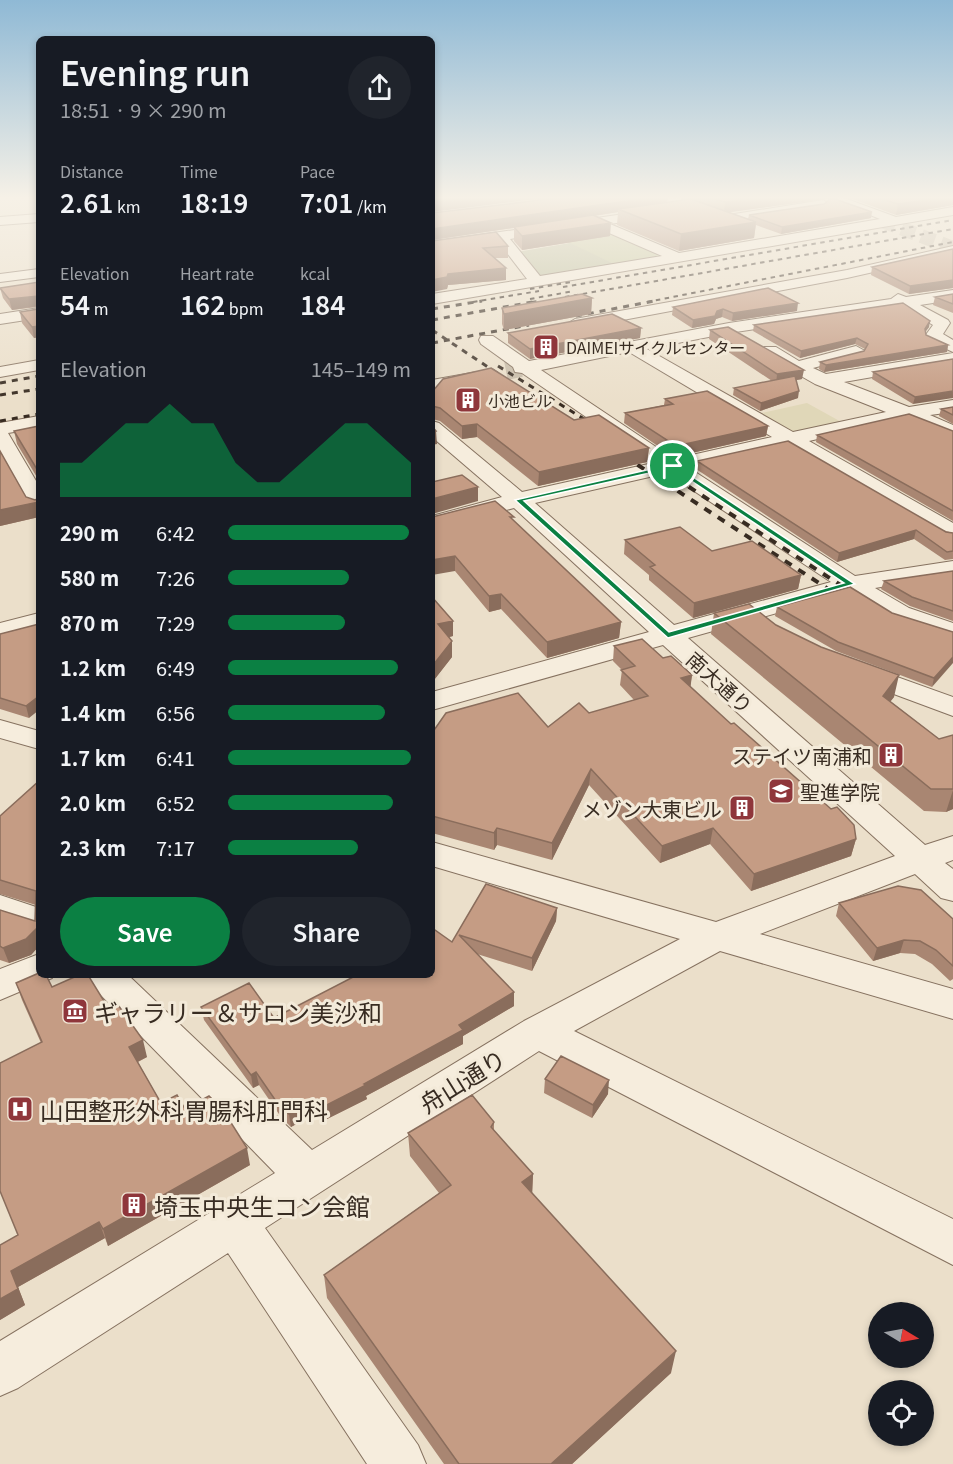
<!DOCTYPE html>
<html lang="en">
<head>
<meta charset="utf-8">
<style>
  :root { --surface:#171b24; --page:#20242c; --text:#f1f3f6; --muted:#9ea1a6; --accent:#0b8043 }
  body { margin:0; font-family:Georgia,"Noto Sans JP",serif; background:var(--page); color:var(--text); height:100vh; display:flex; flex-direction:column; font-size:22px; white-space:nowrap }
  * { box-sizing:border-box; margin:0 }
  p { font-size:20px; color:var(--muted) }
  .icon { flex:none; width:33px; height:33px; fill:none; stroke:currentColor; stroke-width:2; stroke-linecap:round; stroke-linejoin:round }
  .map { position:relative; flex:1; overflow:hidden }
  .side { position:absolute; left:36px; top:36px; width:399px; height:942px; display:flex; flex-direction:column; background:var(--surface); border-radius:9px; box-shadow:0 3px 9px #0003 }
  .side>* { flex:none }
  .needle { width:39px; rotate:100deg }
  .controls { position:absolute; left:868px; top:1302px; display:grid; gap:12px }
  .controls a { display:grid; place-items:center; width:66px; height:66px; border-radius:50%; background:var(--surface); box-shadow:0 3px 9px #0003; font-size:30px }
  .pin { position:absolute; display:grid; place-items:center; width:51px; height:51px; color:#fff; margin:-26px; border:3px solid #fff; border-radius:50%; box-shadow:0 2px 6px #0007 }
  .round { display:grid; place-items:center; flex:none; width:63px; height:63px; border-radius:32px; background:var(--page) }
  .head { display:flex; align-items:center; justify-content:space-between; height:102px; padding:0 24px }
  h1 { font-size:33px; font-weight:600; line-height:45px }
  .metrics { display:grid; grid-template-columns:repeat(3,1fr); gap:9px; height:102px; padding:6px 24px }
  .metrics div { display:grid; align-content:center }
  .metrics b { font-size:26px; font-weight:600 }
  .metrics small { font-size:16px; font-weight:400 }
  .metrics p { font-size:16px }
  .chart { height:168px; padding:12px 24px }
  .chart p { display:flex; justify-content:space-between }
  .chart svg { width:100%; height:108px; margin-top:6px; fill:var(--accent); opacity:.7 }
  .button { display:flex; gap:12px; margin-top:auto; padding:12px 24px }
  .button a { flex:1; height:69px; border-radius:36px; background:var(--accent); color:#fff; font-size:24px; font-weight:600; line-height:69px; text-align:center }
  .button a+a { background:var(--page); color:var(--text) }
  ul { padding:0 24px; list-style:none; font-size:20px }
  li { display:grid; grid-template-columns:96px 72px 1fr; align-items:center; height:45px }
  li i { height:15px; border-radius:8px; background:var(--accent) }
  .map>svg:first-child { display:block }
  .farmland { fill:#e0d7b8 }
  .green { fill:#c5c89f }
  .cemetery { fill:#bcbe9d }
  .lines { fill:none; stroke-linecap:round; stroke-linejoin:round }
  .minor-tunnel-far1 { stroke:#c7bba8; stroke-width:14; stroke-dasharray:14 7; stroke-linecap:butt }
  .minor-tunnel { stroke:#c7bba8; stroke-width:18; stroke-dasharray:18 9; stroke-linecap:butt }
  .minor-casing { stroke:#867260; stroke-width:2 }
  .minor { fill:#f6eddd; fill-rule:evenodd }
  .rail-far2 { stroke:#382c22; stroke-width:2; stroke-dasharray:4.5 4.5; stroke-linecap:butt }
  .rail-far1 { stroke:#382c22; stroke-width:3; stroke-dasharray:6 6; stroke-linecap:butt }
  .rail { stroke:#382c22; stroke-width:4; stroke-dasharray:8 8; stroke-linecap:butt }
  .wall { fill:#a98672 }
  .shaded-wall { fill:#8a6d5c }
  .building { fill:#c59c84; stroke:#8a6d5c; stroke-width:1.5 }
  .route { fill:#0b8043; stroke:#fff; stroke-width:1.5; fill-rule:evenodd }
  .labels { text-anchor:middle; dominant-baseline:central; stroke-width:6; stroke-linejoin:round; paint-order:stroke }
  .far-poi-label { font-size:16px; fill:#382c22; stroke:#f3ead9; text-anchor:start }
  .street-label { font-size:20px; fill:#382c22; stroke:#f3ead9 }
  .poi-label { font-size:20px; fill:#382c22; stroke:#f3ead9; text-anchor:end }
  .near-poi-label { font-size:24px; fill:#382c22; stroke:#f3ead9; text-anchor:start }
  .near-street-label { font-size:24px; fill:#382c22; stroke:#f3ead9 }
</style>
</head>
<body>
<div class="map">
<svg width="953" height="1464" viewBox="0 0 953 1464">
  <rect width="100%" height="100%" fill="#ebdfca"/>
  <!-- farmland -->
  <path class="farmland" d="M807,403L845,424L800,434L789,432L757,414Z"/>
  <!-- green -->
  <path class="green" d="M591,224L668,256L619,266L554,237Z"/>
  <!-- cemetery -->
  <path class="cemetery" d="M570,243L619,266L539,278L517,252Z"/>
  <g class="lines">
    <!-- minor-tunnel-far1 -->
    <path class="minor-tunnel-far1" d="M882,221L953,248"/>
    <!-- minor-tunnel -->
    <path class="minor-tunnel" d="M506,371L521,368"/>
    <!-- minor casing -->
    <g class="minor-casing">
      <path id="minor" d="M828,198H844L896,217L953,207V215L432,304V294L527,279L497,240L432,250V242L658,209L663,210V216L610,224L679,253L880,219ZM593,226L662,256L540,276L510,239Z
        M823,200L829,204L827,207L722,224L716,220L722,216Z
        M39,214V222L0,225V217Z
        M953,246V254L847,278L575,329L567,324L575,319L847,270Z
        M39,269V277L0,282V274Z
        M953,290V300L920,305L948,320L950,323L943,334L953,340V352L927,340L925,336L933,325L902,307L729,333L647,349L793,432L886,412L815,384L764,355L761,351L764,347H776L799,361L856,346L865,351L862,355L813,368L826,374L953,353V363L844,382L909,407L953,400V412L930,415L953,425V438L905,419L809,441L953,523V540L945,538L787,446L689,468L855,576L953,561V575L875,588L909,608L953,623V640L891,620L848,593L688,638L925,845L953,836V860L945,863L953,869V901L941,898L915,874L760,934L953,989V1019L720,951L574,1031L953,1219V1265L539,1051L265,1228L418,1445L426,1464H367L228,1253L18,1388L0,1396V1341L275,1173L91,985L85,975H128L312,1150L524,1021L680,939L432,866V842L716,922L895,856L663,645L432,710V692L649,632L514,508L432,530V516L502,497L432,437V421L439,423L522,492L653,463L522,373L515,372L513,367L481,344L479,340L481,336H493L529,361L729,323L891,299L898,294L906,297ZM629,352L772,437L674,459L541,370ZM667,473L831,582L674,625L535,503Z
        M39,308V318L0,324V314Z
        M39,360V370L0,377V367Z
        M477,372L483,373L486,377L483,381L432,392V380Z
        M39,416V428L8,433L39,486V512L31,510L28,505L0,454V423Z
        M39,613V629L0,639V623Z
        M858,663L953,697V716L848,677L844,671L848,665Z
        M0,720L39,731V749L0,738Z
        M0,895L39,908V935L0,922Z
        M39,954V975H54L52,978L0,1000V969Z"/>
    </g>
    <!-- minor -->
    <use href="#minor" class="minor"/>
    <!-- rail-far2 -->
    <path class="rail-far2" d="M563,287L953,220
      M530,289L571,282
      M565,297L953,229
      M530,299L574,291
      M473,302L539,291
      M532,302L538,301
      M647,302L953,242"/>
    <!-- rail-far1 -->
    <path class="rail-far1" d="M432,309L482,301
      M576,316L654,301
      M432,320L538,301
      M432,330L503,377
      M432,343L529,325
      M498,366L597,427
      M0,383L39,376
      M0,395L39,389
      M0,421L39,414"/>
    <!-- rail -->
    <path class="rail" d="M635,452L859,597
      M624,456L845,600"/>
  </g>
  <!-- wall -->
  <path class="wall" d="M557,198H668L667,203L687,200L682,198H827L826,199L728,212L748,219L749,215L871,218L781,234L756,225L754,238L679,251L617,225L618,212L595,216L610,236L522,250L514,241V228L432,240V213Z
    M850,198H953V205L896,215Z
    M432,241L508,246V258H495L506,268V280L448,285L447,289Z
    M953,249V288L909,294L871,275L872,267Z
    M39,282V337L34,338L22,323L20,312L38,309V307L12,310L3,298L0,288Z
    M953,294V313L933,305L935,297Z
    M592,298L591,314L504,330L502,324V308Z
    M673,307L797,311L732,321L722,317L716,319L714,324L692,328L672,315Z
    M754,325L929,327L925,332L926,335L948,345L947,352L824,372L819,369L820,362L864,351L865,349L855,344L800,358L753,331Z
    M641,328L640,338L530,359L508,343V333Z
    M710,330L802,379L796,380L798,398L760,411L733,395L734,388L772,381L709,339Z
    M953,359L913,404L872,379L873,372Z
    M432,392L574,420L649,448L647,462L538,486L477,437L462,439L440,421L432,419Z
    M665,399L768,426L766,436L674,457L624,423L625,413L664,405Z
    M953,407V424L939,416L941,409Z
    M39,426V517L0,526V451L26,497L35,500L38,498V479L17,444L14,431Z
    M953,431V521L816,442L817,435Z
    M697,461L953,533V559L945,560L914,539L837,562L696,469Z
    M432,517L514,521L621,622L619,638L547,658L501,609L489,612L455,571Z
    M625,540L712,551L801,575L798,589L693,618L649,580V575L624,554Z
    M953,571V621L910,606L881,589L884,581Z
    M432,597L453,621V636L449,637L452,657L434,680L432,678Z
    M777,607L892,613L953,632L932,687L836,651L775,616Z
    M714,613L776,625L894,697L890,701L939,739L953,735V809L946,812L924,811L711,634Z
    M39,624L29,718L0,709V634Z
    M614,646L663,658L692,675L690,687L856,839L851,856L751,891L710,844L660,863L589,785L552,860L497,845L494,850L432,833V733L548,727L589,713L634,700L620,685L622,670L613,661Z
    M39,781V946L31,955L9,963L0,960V910L35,921L36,905L0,894V816Z
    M486,884L557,908L556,921L532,971L477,954L514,992V1006L463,1036V1044L366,1096L367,1099L321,1122L316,1113L291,1127L281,1117L259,1085L253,1088L204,1020L201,1007L274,1018L452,942Z
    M839,903L953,919V979L950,981L932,964L915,954L900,953L873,961L836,916Z
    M16,983L52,987L107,1006L147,1057L138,1062L161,1103L185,1109L250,1165L108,1246L105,1238L18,1287L25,1305L0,1320L18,1235L41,1043L22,1000Z
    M545,1079L608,1094L592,1118L544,1093Z
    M494,1122V1131L533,1174L532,1193L671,1373L572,1464H444L327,1298L324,1275L439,1193L410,1156L408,1133Z"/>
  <!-- shaded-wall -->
  <path class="shaded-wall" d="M463,198H544L432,212V201Z
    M648,198H668L666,205L618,209V212L432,240V229Z
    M762,198H827L826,199L724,213L725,202Z
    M938,198H953V205L896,215L898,204Z
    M872,212L871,218L781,234L782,227Z
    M756,222L754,238L679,251L681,234Z
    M611,223L610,236L522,250V236Z
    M506,268V280L448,285L447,289L432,292V280L448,274Z
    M953,280V288L909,294L910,286Z
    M38,296L39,306L12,310L9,299Z
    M592,298L591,314L504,330V314Z
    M798,303L797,311L732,321L733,313Z
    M723,309L722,317L716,319L714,324L692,328L693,320Z
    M930,321L929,327L923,335L925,329Z
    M39,326V337L34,338L32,327Z
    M641,328L640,338L530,359V349Z
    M432,337H433V353L432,354Z
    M857,338L855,344L800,358L801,351Z
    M948,345L947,352L824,372L826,365Z
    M804,370L802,379L776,384L777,374Z
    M799,391L798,398L760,411L761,403Z
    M953,391V398L913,404L915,397Z
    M477,424V437L462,439V426Z
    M768,426L766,436L674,457L676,446Z
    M436,431L437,444L432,445V432Z
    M649,448L647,462L538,486L539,472Z
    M478,487V501L432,514V499Z
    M39,502V517L0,526V510Z
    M916,530L914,539L837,562L839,553Z
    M455,556V571L432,575V560Z
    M801,575L798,589L693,618L694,603Z
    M501,594V609L489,612V596Z
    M453,621V636L438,640V624Z
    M621,622L619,638L547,658V642Z
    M452,641V657L434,680V664Z
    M953,657V663L932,687L934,678Z
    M692,675L690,691L681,678Z
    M899,675L894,697L878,718L883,696Z
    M39,696V710L29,718L26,706Z
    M591,769L589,785L552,860V843Z
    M953,790V809L946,812Z
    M497,828V845L494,850V833Z
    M713,828L710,844L660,863L662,846Z
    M856,839L851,856L751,891L754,874Z
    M557,908L556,921L532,971V958Z
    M39,926V946L31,955L9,963L3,948Z
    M904,940L900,953L873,961L877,948Z
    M514,992V1006L463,1036V1044L366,1096L367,1099L321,1122L319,1109Z
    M143,1040L147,1057L133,1064L129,1047Z
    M256,1072L259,1085L253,1088L251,1075Z
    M609,1080L608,1094L592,1118L593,1105Z
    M314,1100L316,1113L291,1127L289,1114Z
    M247,1148L250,1165L108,1246L103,1229Z
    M533,1174L532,1198L522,1182Z
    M99,1222L105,1238L18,1287L25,1305L0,1320V1299L11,1271Z
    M676,1351L671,1373L572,1464H551Z"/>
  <!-- building -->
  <path class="building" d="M432,198H463L432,201Z
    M557,198H648L432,229V213Z
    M711,198H762L725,202Z
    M832,198L872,212L782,227L749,215L824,204Z
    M879,198H938L898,204Z
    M691,199L756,222L681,234L618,209Z
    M593,215L611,223L522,236L514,227Z
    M496,232L508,246L483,248L506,268L448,274L447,277L432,280V241Z
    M953,249V280L910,286L872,267Z
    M39,282V326L32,327L20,312L38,309V296L9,299L0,288Z
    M768,288L798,303L733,313L723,309L717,311L715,316L693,320L673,307Z
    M582,294L592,298L504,314L502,308Z
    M953,294V304L935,297Z
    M903,303L930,321L925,329L926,335L948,345L826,365L820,362L864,351L868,344L857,338L801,351L754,325Z
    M612,314L641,328L530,349L508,333Z
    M728,327L804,370L777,374L710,330Z
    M953,359V391L915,397L873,372Z
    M491,368L574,420L599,415L649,448L539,472L477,424L462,426L440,408L432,406V392L443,379Z
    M795,376L799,391L761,403L734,388Z
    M707,391L768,426L676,446L625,413L673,404L665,399Z
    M953,407V415L941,409Z
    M909,414L953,431V511L817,435Z
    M39,426V502L0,510V451L26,497L35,500L38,498V471L14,431Z
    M432,426L436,431L432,432Z
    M788,441L946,532L953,533V551L947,552L916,530L839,553L697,461Z
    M462,475L478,487L432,499V482Z
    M495,501L514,517H510L621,622L547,642L501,594L489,596L455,556L432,560V517Z
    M680,527L712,551L752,541L801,575L694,603L650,567L655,565L625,540Z
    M953,571V611L912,597L884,581Z
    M850,587L892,613L953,632V657L934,678L838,642L777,607Z
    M432,597L453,621L438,624L452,641L434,664L432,662Z
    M749,604L776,625L821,647L899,675L883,696L939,739L953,735V789H931L714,613Z
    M39,624V696L26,706L0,698V634Z
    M642,639L663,658L671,656L692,675L681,678L731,724L734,723L831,809L837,807L854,825L856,839L754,874L713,828L662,846L591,769L552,843L497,828L494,833L432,816V733L446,713L518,693L548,727L579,703L589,713L648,696L621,670L635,666L614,646Z
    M39,781V926L26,939L3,948L0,946V910L35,921L36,891L0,880V816Z
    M486,884L557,908L532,958L459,935L514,992L459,1025L463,1030L364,1084L366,1085L319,1109L314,1100L289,1114L278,1104L256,1072L251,1075L201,1007L249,983L274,1018L357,975H432V928L452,942Z
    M898,886L921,890L953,919V966L936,950L920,941L904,940L877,948L839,903Z
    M39,973V975H46L52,987L79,975H88L107,1006L116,1002L143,1040L129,1047L161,1103L177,1095L185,1109L209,1096L223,1110L247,1148L103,1229L99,1222L11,1271L18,1289L0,1299V1245L18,1235L0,1191V1063L42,1042L16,983Z
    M561,1056L609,1080L593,1105L545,1079Z
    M472,1095L494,1122L491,1127L533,1174L522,1182L676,1351L551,1464H459L324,1275L451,1185L408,1133Z"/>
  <!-- sky -->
  <linearGradient id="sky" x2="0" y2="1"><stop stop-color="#8fb9d5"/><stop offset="0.49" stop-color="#f6f1e7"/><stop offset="1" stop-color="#f6f1e7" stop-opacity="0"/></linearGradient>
  <rect width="953" height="403" fill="url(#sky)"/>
  <!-- route -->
  <path class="route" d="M673,464L675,465L855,584L668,638L515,500ZM672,468L844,583L669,632L524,501Z"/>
  <!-- icons -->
  <defs>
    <g id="building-square" transform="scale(1.35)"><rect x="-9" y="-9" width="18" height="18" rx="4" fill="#8f363b" stroke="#f3ead9"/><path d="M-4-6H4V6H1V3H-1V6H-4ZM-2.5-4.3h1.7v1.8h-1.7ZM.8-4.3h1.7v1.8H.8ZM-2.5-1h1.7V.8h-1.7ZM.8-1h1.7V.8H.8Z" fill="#fff"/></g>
    <g id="school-square" transform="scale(1.35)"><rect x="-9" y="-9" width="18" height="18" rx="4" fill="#8f363b" stroke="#f3ead9"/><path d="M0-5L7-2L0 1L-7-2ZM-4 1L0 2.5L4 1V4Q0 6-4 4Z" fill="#fff"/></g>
    <g id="museum-square" transform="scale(1.35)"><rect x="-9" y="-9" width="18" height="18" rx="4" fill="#8f363b" stroke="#f3ead9"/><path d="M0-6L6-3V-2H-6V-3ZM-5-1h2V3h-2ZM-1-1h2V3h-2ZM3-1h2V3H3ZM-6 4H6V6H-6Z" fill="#fff"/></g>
    <g id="hospital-square" transform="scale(1.35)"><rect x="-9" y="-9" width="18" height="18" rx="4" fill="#8f363b" stroke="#f3ead9"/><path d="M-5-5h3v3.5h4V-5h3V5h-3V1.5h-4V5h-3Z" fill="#fff"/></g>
  </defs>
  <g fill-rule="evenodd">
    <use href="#building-square" x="546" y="347"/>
    <use href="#building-square" x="468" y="400"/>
    <use href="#building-square" x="891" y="755"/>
    <use href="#school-square" x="781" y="791"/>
    <use href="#building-square" x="742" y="808"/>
    <use href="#museum-square" x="75" y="1011"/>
    <use href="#hospital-square" x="20" y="1109"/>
    <use href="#building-square" x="134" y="1205"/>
  </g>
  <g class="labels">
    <!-- far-poi labels -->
    <g class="far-poi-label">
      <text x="566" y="347">DAIMEIサイクルセンター</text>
      <text x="488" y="400">小池ビル</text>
    </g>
    <!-- street labels -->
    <g class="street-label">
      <text transform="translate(720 682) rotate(42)">南大通り</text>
    </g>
    <!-- poi labels -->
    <g class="poi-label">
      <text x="872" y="755">ステイツ南浦和</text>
      <text x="800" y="791" text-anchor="start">聖進学院</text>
      <text x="722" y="808">メゾン大東ビル</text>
    </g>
    <!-- near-poi labels -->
    <g class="near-poi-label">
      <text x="94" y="1011">ギャラリー＆サロン美沙和</text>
      <text x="40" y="1109">山田整形外科胃腸科肛門科</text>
      <text x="154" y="1205">埼玉中央生コン会館</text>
    </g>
    <!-- near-street labels -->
    <g class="near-street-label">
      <text transform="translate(462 1080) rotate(-32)">舟山通り</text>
    </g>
  </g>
</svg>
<div class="controls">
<a><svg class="needle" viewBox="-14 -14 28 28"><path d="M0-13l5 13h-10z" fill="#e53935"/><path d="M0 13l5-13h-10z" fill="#9ea1a6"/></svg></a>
<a><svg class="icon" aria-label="locate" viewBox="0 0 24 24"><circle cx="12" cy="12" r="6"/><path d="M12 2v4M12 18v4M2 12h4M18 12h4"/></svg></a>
</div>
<div class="pin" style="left:673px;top:466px;background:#1e9e55"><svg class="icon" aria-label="arrive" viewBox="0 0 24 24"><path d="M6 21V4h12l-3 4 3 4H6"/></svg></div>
<section class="side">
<div class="head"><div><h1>Evening run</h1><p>18:51 · 9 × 290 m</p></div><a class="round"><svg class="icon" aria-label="share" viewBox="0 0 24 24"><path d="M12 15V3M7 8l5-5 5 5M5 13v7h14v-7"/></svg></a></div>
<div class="metrics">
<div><p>Distance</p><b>2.61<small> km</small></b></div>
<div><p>Time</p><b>18:19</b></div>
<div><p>Pace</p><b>7:01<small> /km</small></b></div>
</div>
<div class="metrics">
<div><p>Elevation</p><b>54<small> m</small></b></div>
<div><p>Heart rate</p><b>162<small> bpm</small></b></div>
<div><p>kcal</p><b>184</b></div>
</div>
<div class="chart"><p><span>Elevation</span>145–149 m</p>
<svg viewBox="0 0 160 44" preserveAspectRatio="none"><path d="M0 44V30L10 30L20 22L30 14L40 14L50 6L60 14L70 14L80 30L90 38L100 38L110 30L120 22L130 14L140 14L150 22L160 30V44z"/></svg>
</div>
<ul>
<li><b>290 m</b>6:42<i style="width:99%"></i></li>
<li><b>580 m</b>7:26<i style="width:66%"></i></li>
<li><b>870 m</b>7:29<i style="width:64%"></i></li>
<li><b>1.2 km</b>6:49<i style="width:93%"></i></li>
<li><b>1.4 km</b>6:56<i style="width:86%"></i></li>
<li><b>1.7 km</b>6:41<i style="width:100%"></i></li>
<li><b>2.0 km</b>6:52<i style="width:90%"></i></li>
<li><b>2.3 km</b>7:17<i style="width:71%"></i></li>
</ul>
<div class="button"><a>Save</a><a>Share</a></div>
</section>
</div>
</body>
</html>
